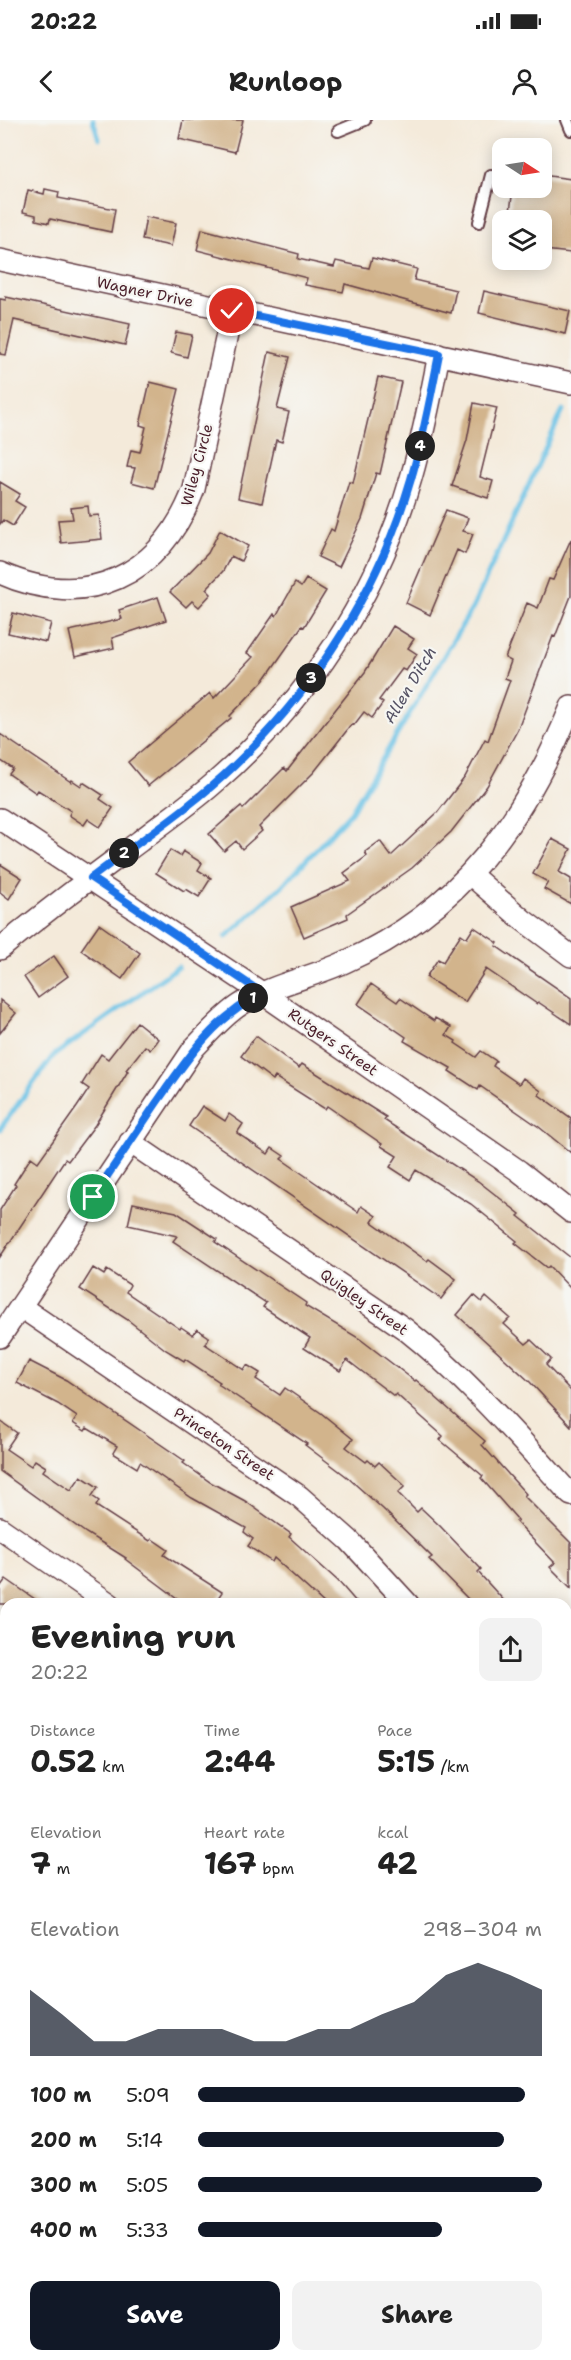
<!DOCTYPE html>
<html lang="en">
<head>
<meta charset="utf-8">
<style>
  :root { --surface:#fff; --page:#f2f2f2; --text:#222; --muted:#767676; --accent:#111827 }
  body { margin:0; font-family:"Shantell Sans",sans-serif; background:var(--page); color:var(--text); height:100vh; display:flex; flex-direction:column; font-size:22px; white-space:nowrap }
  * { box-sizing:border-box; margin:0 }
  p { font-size:20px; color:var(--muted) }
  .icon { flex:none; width:33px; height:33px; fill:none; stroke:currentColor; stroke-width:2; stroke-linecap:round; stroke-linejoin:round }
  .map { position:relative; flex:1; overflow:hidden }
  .sheet { position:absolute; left:0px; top:1478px; width:572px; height:764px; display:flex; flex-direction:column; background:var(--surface); border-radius:18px 18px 0 0; box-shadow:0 3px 15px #0003 }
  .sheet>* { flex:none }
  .needle { width:39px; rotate:102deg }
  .tools { position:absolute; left:492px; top:18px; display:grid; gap:12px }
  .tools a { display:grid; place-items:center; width:60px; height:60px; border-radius:12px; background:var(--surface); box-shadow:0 3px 15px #0003; font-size:30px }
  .pin { position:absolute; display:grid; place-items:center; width:51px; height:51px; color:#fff; margin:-26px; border:3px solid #fff; border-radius:50%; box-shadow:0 2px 6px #0007 }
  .km { position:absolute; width:30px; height:30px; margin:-15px; border-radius:50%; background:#222; color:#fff; font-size:16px; line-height:30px; text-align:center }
  .round { display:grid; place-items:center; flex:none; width:63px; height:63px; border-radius:12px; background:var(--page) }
  .head { display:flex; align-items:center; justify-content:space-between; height:102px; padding:0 30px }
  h1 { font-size:33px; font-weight:700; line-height:45px }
  .figures { display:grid; grid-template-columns:repeat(3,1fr); gap:9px; height:102px; padding:6px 30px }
  .figures div { display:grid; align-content:center }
  .figures b { font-size:30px; font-weight:700 }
  .figures small { font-size:16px; font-weight:400 }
  .figures p { font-size:16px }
  .chart { height:168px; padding:12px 30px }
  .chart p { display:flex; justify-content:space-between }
  .chart svg { width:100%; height:108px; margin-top:6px; fill:var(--accent); opacity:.7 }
  .cta { display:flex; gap:12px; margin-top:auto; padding:12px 30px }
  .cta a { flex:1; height:69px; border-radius:12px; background:var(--accent); color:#fff; font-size:24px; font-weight:700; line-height:69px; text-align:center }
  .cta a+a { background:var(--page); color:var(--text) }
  ul { padding:0 30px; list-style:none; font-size:20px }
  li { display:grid; grid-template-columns:96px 72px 1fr; align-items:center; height:45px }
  li i { height:15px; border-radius:8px; background:var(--accent) }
  .status { display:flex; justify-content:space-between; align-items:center; height:42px; padding:0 30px; background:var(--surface); direction:ltr }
  .status svg { height:16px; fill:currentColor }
  header { display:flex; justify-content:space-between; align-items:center; height:78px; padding:0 30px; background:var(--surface); font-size:27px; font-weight:700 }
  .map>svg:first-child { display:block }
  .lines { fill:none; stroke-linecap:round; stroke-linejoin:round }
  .stream { stroke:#67c1e5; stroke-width:5 }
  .building { fill:#d2b48c }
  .service-casing { stroke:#643d45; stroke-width:14 }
  .minor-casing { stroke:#643d45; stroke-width:24 }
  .service { stroke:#fff; stroke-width:10 }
  .minor { stroke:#fff; stroke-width:21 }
  .route-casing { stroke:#fff; stroke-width:12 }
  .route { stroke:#1a73e8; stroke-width:8 }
  .labels { text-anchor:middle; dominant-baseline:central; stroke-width:4.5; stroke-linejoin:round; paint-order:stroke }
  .street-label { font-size:15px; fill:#4a1f2b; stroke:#f6f6f2 }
  .water-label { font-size:16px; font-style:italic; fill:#535063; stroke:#f6f6f2 }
</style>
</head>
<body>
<div class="status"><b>20:22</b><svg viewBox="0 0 49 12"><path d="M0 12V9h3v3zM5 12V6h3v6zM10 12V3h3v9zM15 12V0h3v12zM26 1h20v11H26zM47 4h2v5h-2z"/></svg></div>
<header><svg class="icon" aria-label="back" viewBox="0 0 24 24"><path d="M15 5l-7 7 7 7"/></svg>Runloop<svg class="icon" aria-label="person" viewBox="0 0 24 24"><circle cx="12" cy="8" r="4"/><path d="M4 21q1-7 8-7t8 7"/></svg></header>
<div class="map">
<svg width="571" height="2240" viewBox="0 0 571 2240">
  <rect width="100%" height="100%" fill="#f6f6f2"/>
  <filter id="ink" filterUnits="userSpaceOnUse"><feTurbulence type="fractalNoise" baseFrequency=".0167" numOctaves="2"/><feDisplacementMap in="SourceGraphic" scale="12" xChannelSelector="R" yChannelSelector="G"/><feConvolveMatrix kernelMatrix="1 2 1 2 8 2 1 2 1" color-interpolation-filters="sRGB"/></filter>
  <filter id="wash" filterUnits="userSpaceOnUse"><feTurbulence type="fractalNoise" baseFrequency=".008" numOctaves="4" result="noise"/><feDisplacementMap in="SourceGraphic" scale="24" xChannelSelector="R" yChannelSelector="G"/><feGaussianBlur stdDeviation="1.35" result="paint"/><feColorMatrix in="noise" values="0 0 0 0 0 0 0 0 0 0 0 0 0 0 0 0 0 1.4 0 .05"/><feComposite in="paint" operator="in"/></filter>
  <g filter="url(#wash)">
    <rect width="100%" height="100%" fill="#f4eada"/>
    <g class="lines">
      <!-- stream -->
      <path class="stream" d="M93,0L99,19
        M226,817L282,766L351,692L473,487L563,290
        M0,1009L53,936L178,847"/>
    </g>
    <g id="blocks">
      <!-- building -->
      <path class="building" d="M183,0H243L235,32L179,19Z
        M542,55L571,59V133L544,130L545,123H542V100H509L513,68H542Z
        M45,69L59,72L58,78L115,89L111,112L50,99L49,103L36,100V95L23,92L28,70L44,74Z
        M146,97L176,103L171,126L142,120Z
        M202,109L299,134L298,139L334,147L336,141L369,148L372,138L417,149L414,160L456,170L451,193L345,164L343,172L305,165L307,158L197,130Z
        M484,171L570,191L565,214L479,193Z
        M6,177L130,204L125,225L14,200L6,235L0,234V179L6,180Z
        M176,212L192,215L187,237L171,233Z
        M269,232L290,237L277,289L289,292L282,322L276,320L262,383L238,378Z
        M378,257L401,262L380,354L376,353L362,399L339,447L318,437L331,409L334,411L349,362L353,363Z
        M150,262L179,269L154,368L131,362L135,348L127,347L131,330L140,332L146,307L140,305Z
        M474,283L497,288L480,357L493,361L488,378L452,366L467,320Z
        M0,362L20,374L15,381L25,387L13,406L3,400L0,404Z
        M88,386L89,396L99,395L102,419L61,423L58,400L73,399L71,388Z
        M446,390L468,398L463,411L473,414L465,434L457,430L430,495L406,483Z
        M220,410L248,426L241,441L231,436L223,451L206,469L211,474L199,487L192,481L186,487L170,472L208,433Z
        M571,419V476L555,517L553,516L518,609L487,666L451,712L412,748L347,794L348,798L304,817L291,787L350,761L344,753L367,736L365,732L380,721L391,736L437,693L465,657L485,619L488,621L510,560L505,558L511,541L505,538L527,483L538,488L549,459L553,460Z
        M306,459L326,471L304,507L302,506L264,560L230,596L231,598L148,666L128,642L210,573L214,578L253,537L247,533L274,494L276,496L295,463L301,467Z
        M158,477L166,500L112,518L114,528L75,537L69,511L122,499L119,490Z
        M13,493L51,503L46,522L8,513Z
        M393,506L414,519L408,528L417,534L406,551L402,549L379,580L383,583L372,598L364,592L354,605L352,604L314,652L259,707L262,711L242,729L236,721L224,731L209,714L241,686L243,689L284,648L287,651L365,552Z
        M0,614L71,662L72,660L81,666L83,662L103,675L100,679L113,688L100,707L88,699L84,705L69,695L71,691L38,670L36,673L9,654L13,649L0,640Z
        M552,719L571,729L559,752L571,759V784L544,769L548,762L533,754Z
        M170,730L180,736L183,731L202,743L198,750L211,758L199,777L186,769L184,771L156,753Z
        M0,744L22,758L9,779L0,772Z
        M99,804L140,833L122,859L81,830Z
        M474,807L498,823L496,826L571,878V904L538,882L537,884L486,849L465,882L426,857L438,839L443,842L461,814L467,818Z
        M54,836L68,856L38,878L24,857Z
        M371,864L397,882L400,878L434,901L435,898L451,907L446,915L456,921L455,923L476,937L481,931L496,941L493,946L519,964L523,958L541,971L539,975L571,998V1033L539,1007L480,966L478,970L449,951L451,948L404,921L406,917L358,884Z
        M0,880L16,893L0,913Z
        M137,902L158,919L150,930L145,926L126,950L128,951L95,1005L68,1041L65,1039L0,1137V1090L16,1065L14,1064L31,1037L38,1042L77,987L89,969L82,964L101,934L108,939Z
        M256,916L299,948L302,944L386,997L384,1000L478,1061L520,1094L518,1096L571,1138V1169L549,1146L547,1148L515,1123L517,1121L471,1084L416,1050L410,1060L390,1047L397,1036L381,1026L382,1024L327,986L325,989L275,957L273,960L241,936Z
        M202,986L225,1001L229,994L243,1004L237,1013L268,1034L272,1028L284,1036L281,1039L358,1092L361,1086L376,1096L372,1102L427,1141L429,1139L456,1159L441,1179L189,1006Z
        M133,1083L176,1092L217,1119L215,1122L306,1183L305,1186L360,1219L415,1261L416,1260L485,1321L482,1325L526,1374L524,1376L571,1423V1468L550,1447L555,1443L516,1402L518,1400L481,1358L483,1356L440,1320L443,1316L396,1274L394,1276L347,1240L340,1251L304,1228L310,1218L263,1187L266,1183L173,1121L177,1116L128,1105Z
        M93,1148L104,1155L107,1150L130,1165L126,1172L180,1209L181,1207L193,1215L197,1209L209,1217L205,1224L244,1250L247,1245L260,1253L256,1259L280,1275L285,1268L321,1293L353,1319L346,1327L366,1342L368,1340L375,1346L379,1342L405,1366L398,1373L417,1392L421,1388L440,1406L481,1449L478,1452L507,1484H473L429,1439L432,1437L383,1389L346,1356L305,1325L307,1324L218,1264L220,1262L185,1239L184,1241L166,1230L128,1200L80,1169Z
        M474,1175L482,1182L486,1177L510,1198L504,1204L526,1224L531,1220L551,1239L546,1245L571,1271V1306L530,1262L457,1195Z
        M29,1241L66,1260L185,1341L183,1343L210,1362L245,1381L291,1414L289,1417L338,1461L358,1484H325L274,1438L272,1442L248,1426L253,1419L244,1412L246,1408L192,1378L140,1342L137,1348L113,1333L117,1326L87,1308L85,1311L73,1303L77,1297L58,1284L17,1263Z
        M0,1301L17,1313L6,1329L31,1346L35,1340L46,1347L43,1351L71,1370L81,1356L98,1367L92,1376L99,1381L96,1386L150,1421L152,1419L168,1430L164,1435L222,1472L214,1484H185L125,1439L126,1438L86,1413L0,1351Z
        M6,1459L42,1484H0V1467Z"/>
    </g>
  </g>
  <g filter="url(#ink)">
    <use href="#blocks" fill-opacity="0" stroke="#643d45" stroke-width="1.5"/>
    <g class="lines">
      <!-- service casing -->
      <g class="service-casing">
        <path id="service" d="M567,0L571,10
          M338,11L365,0
          M479,102L491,55"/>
      </g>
      <!-- minor casing -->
      <g class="minor-casing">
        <path id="minor" d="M0,140L571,263
          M0,453C87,492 161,456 194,369L232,191
          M0,699L262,873L519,1051L571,1092
          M470,754L523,800L571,836
          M0,829C45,791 93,756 140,721C164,702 189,685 212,665C306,584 377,477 411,358C423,317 431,276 439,234
          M130,1022L405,1209C467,1258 518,1317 571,1375
          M21,1187L299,1376L349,1420L408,1484
          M0,1217L194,928C209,913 223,896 240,885C272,864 311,858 345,842C461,790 524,701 571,587
          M0,1408L110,1484
          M566,1655L571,1661
          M0,1690L6,1694
          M566,1931L571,1932
          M0,1933L6,1936
          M566,2148L571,2149
          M0,2165L6,2168
          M118,2235L126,2240"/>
      </g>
      <!-- service -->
      <use href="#service" class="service"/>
      <!-- minor -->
      <use href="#minor" class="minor"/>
    </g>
  </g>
  <g class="lines" filter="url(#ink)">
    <!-- route casing -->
    <g class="route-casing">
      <path id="route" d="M93,1077C114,1046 134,1016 155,985C187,939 212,900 262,873L91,758C139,721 190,688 234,646C317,567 379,469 411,359C423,318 431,276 439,234L232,191"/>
    </g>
    <!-- route -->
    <use href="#route" class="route"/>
  </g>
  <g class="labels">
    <!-- street labels -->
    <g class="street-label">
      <text transform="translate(145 172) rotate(12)">Wagner Drive</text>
      <text transform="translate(197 345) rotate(-75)">Wiley Circle</text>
      <text transform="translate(333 922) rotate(35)">Rutgers Street</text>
      <text transform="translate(364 1182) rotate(35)">Quigley Street</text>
      <text transform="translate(224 1324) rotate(34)">Princeton Street</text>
    </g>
    <!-- water labels -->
    <g class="water-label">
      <text transform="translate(410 565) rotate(-59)">Allen Ditch</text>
    </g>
  </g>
</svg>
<div class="tools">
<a><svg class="needle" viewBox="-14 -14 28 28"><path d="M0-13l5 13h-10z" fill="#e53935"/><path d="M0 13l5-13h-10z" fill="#767676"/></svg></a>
<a><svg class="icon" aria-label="layers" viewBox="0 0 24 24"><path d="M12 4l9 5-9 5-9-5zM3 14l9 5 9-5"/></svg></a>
</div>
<div class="pin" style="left:93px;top:1077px;background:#1e9e55"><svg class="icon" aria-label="arrive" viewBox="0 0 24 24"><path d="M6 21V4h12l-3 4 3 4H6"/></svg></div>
<div class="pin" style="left:232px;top:191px;background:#d93025"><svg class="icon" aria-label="check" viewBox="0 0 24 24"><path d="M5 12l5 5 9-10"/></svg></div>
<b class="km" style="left:253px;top:878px">1</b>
<b class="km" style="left:124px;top:733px">2</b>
<b class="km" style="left:311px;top:558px">3</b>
<b class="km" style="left:420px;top:326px">4</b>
<section class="sheet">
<div class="head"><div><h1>Evening run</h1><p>20:22</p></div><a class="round"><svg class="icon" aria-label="share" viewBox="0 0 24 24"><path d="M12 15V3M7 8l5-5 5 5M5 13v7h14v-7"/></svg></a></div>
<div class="figures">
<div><p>Distance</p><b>0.52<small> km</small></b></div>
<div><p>Time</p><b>2:44</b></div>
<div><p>Pace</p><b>5:15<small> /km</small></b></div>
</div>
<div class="figures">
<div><p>Elevation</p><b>7<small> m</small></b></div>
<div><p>Heart rate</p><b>167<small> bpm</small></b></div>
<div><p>kcal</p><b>42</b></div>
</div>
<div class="chart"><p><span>Elevation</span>298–304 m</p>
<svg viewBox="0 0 160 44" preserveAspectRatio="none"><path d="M0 44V17L10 27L20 38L30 38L40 33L50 33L60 33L70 38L80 38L90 33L100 33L110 27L120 22L130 11L140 6L150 11L160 17V44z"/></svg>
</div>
<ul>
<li><b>100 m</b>5:09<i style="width:95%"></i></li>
<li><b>200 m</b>5:14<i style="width:89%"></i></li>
<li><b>300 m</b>5:05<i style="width:100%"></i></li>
<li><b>400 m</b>5:33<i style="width:71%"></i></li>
</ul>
<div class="cta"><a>Save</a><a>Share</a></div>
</section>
</div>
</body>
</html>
